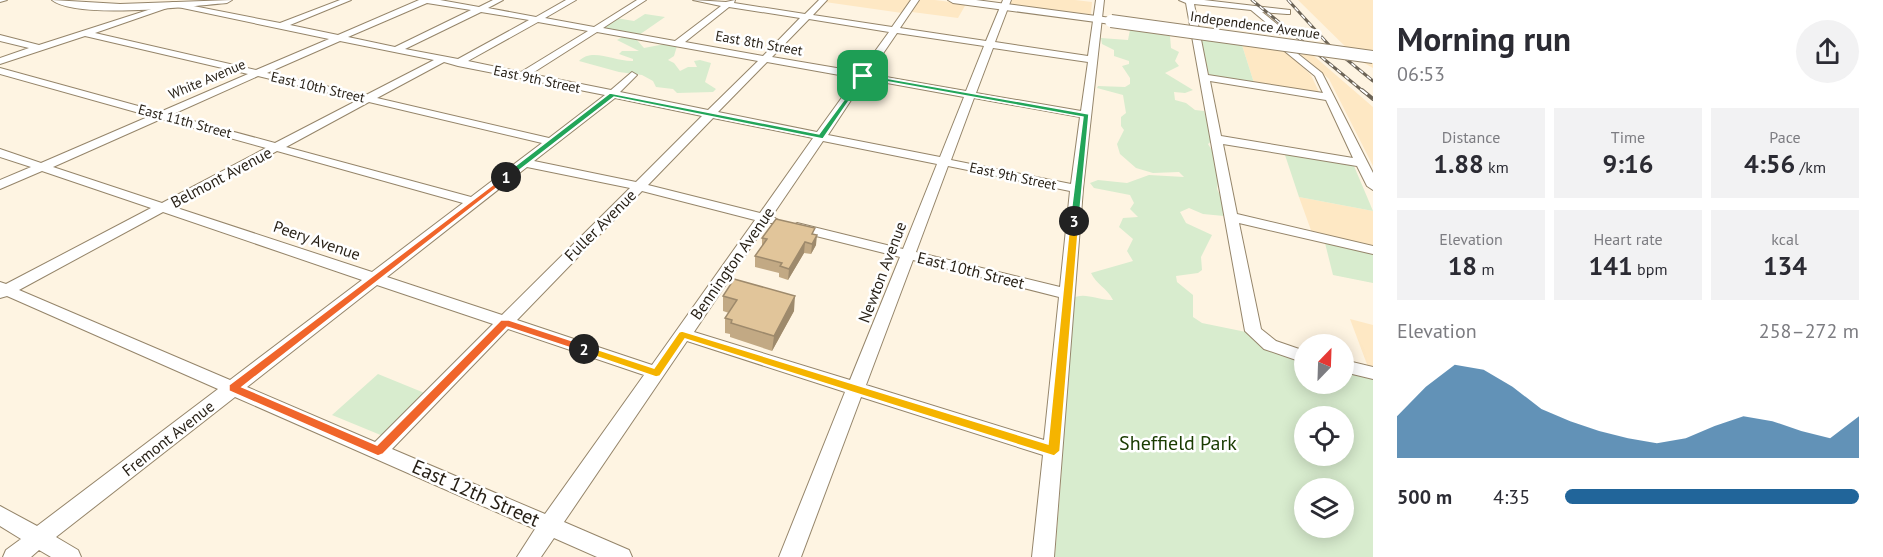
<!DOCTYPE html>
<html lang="en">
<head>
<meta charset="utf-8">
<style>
  :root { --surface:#fff; --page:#f2f2f3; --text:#2b2b33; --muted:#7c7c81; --accent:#21659a }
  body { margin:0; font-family:"PT Sans",sans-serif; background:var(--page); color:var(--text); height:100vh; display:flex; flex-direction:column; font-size:22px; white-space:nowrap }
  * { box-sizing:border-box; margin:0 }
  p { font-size:20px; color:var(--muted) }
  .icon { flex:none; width:33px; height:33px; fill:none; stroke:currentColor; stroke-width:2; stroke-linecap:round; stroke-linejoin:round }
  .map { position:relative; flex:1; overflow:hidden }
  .details { display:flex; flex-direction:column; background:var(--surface); width:510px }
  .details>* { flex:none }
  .needle { width:39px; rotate:23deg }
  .tools { position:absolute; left:1294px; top:334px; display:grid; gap:12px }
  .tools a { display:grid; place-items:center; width:60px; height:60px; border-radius:50%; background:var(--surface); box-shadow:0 3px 15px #0003; font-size:30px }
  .pin { position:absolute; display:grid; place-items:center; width:51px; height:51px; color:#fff; margin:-26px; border-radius:12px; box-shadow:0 3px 9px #0006 }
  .km { position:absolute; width:30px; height:30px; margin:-15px; border-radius:50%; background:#222; color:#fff; font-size:16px; line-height:30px; text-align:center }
  .round { display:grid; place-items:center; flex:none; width:63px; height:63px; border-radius:32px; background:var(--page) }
  .headline { display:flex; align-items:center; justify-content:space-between; height:102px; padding:0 24px }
  h1 { font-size:33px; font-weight:600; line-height:45px }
  .metrics { display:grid; grid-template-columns:repeat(3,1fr); gap:9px; height:102px; padding:6px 24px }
  .metrics div { display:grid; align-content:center; border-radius:0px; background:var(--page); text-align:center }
  .metrics b { font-size:26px; font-weight:600 }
  .metrics small { font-size:16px; font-weight:400 }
  .metrics p { font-size:16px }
  .chart { height:168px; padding:12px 24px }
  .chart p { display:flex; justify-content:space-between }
  .chart svg { width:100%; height:108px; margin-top:6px; fill:var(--accent); opacity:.7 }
  ul { padding:0 24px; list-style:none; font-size:20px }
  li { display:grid; grid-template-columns:96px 72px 1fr; align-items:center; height:45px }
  li i { height:15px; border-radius:8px; background:var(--accent) }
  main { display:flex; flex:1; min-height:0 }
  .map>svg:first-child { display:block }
  .built { fill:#fee8c4 }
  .green { fill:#d8ecce; fill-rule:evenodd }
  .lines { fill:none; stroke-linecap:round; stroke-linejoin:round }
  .minor-casing { stroke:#95856a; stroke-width:2 }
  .major-casing { stroke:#95856a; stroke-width:2 }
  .minor { fill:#fff; fill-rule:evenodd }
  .major { fill:#fff; fill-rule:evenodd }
  .rail-far1-casing { stroke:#6c6457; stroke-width:3 }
  .rail-casing { stroke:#6c6457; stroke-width:4 }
  .rail-far1 { stroke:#fff; stroke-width:1.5; stroke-dasharray:5; stroke-linecap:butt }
  .rail { stroke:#fff; stroke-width:2; stroke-dasharray:7; stroke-linecap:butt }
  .major-bridge-casing { stroke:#95856a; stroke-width:14; stroke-linecap:butt }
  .major-bridge { stroke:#fff; stroke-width:12 }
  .wall { fill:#c2a984 }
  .shaded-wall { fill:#9e8a6c }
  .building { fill:#e1c59a; stroke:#9e8a6c; stroke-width:1.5 }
  .split-1 { fill:#22a559; stroke:#fff; stroke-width:1.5 }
  .split-2 { fill:#f0652b; stroke:#fff; stroke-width:1.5 }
  .split-3 { fill:#f5b400; stroke:#fff; stroke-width:1.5 }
  .split-4 { fill:#22a559; stroke:#fff; stroke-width:1.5 }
  .labels { text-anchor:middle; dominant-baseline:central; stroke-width:5; stroke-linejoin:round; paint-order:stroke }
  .far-street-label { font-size:14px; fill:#261f15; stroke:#fff }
  .street-label { font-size:16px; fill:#261f15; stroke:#fff }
  .near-park-label { font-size:20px; fill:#193b00; stroke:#fff }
  .near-street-label { font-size:20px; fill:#261f15; stroke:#fff }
</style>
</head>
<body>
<main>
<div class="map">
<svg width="1373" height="557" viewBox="0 0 1373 557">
  <rect width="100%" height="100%" fill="#fef4e2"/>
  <!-- built -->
  <path class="built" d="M827,0H911L902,13L825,2Z
    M920,0H935L966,4L958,18L912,12Z
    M1012,0H1075L1092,2L1091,14H1089L1012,5L1010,4Z
    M1298,0H1373V68L1359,60Z
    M1241,42L1282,48L1311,75L1319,92L1254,83Z
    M1294,48L1307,50L1373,107V166L1329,79Z
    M1299,197L1373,211V247L1312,233Z
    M1350,319L1373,325V368L1368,367Z"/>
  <!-- green -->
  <path class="green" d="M645,14L665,17L639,35L602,28L616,18L634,21Z
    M1130,30L1170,36L1171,48L1179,52L1175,61L1179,66L1165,73L1193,90L1185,93L1174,92L1175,100L1186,103L1195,110L1204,111L1213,140L1208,144L1213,152L1219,175L1217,189L1220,195L1224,216L1203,214L1189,208L1180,212L1186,223L1212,235L1201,257L1202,270L1198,273L1176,276L1177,282L1193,295V317L1202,323L1246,332L1264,345L1305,358V384H1344V367L1373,374V557H1055L1061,479L1071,299C1085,291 1097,301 1113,300C1107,288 1096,284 1091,273L1133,261L1127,251L1133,239L1119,227L1123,218L1138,217L1130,209L1134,203L1130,195L1094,188L1090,183L1098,180L1127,183L1149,175L1184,177L1179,172L1153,173L1136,168L1120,154L1117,144L1124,130L1121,126V117L1126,113L1123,95L1097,88L1098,86L1125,87L1130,84V78L1122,66L1129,64V61L1114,56V50L1102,44L1101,38L1128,40ZM1305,417H1344V456H1305ZM1305,489H1344V528H1305Z
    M624,36L636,39L644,48L665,44L677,46L674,56L668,60L674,63L680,71L688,67H697L694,61L700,60L711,63L705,82L716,89L713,92L677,93L673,89L656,87L653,81L642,75L619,72L579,61C592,47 616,62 633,61V59L619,54L622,51H639L617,40Z
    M1200,37L1241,42L1254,83L1209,75Z
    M1284,152L1354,166L1373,211L1299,197Z
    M1329,242L1373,252V283L1333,275L1325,243Z
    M378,374L427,394L383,436L332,415Z"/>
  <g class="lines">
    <!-- minor casing -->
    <g class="minor-casing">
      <path id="minor" d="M0,0H7L0,2Z
        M340,0H351L290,25L338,35L419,0H440L479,7L493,0H503L488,8L536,17L566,0H576L545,18L594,27L637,0H646L603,28L675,41L721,6L693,0L726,2L735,0L734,3L805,14L819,0H827L813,15L892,27L911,0H919L900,28L986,41L1003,0H1011L995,42L1088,56L1096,0H1104L1083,189L1054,557H1032L1043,455L861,397L801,557H779L845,392L687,341L564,522L629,550L632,557H597L554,538L541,557H517L535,529L235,397L56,537L78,550L81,557H51L39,550L31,557H3L6,550L21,539L0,526V506L37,526L218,389L7,296L0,298V282L6,284L151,208L42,171L0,189V180L31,167L0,157V149L41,163L150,116L0,74V68L160,112L248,74L85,36L0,64V58L29,48L0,41V35L39,45L173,2L280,23ZM427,3L471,10L395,47L348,37ZM173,6L329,39L256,70L95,33ZM729,7L800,18L763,56L685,42ZM481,12L529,20L458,59L405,49ZM809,19L889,32L860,72L772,57ZM538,22L588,31L521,72L468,61ZM597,32L758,61L708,110L620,92L637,75L632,72L611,90L531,74ZM897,33L984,46L966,91L869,74ZM340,41L434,60L366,95L267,73ZM993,48L1088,62L1081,111L976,93ZM444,62L458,66L605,95L549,138L377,98ZM767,62L856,78L817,132L718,112ZM258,76L358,100L275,143L171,115ZM865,79L964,97L940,157L828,135ZM615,98L702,116L636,182L534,161ZM974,98L1080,117L1071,184L951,160ZM369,102L542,143L471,197L286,147ZM713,118L813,138L760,213L648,185ZM161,119L266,148L162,203L53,167ZM823,141L937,164L903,249L797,223L790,227L792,230L900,257L850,380L694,332L767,223H776L778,220L772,216ZM277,151L463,203L372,272L174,207ZM948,166L1070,191L1060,287L916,252ZM527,167L630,188L502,315L387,277ZM642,191L755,220L652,365L517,320ZM163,212L362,280L230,380L19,290ZM913,260L1059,297L1044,440L866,385ZM377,285L493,324L375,442L247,387ZM508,329L644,375L545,514L392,449Z
        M1179,0H1204L1290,10V14H1287L1262,12L1283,29L1284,31L1280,34L1251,10L1194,4L1208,75L1323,93L1315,76L1271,40L1278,38L1322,73L1373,173V190L1367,186L1357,166L1223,144L1237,214L1373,246V254L1239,223L1261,329L1276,341L1305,351V363L1264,349L1245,331L1186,3ZM1210,81L1326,100L1353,158L1221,136Z
        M1344,360L1373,367V379L1344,372Z"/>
    </g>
    <!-- major casing -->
    <g class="major-casing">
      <path id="major" d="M52,0L120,4L232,0L227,3C192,6 77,20 52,0Z
        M948,0H976L1111,18L1116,21L1111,24L953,3Z"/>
    </g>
    <!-- minor -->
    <use href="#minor" class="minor"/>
    <!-- major -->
    <use href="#major" class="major"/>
    <!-- rail-far1 casing -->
    <g class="rail-far1-casing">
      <path id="rail-far1" d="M1252,0L1364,92
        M1288,0L1329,45L1373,81"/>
    </g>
    <!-- rail casing -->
    <g class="rail-casing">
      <path id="rail" d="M1362,90L1373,99"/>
    </g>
    <!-- rail-far1 -->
    <use href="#rail-far1" class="rail-far1"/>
    <!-- rail -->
    <use href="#rail" class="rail"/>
    <!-- major-bridge casing -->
    <g class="major-bridge-casing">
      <path id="major-bridge" d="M1111,21L1373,57"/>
    </g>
    <!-- major-bridge -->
    <use href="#major-bridge" class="major-bridge"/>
  </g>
  <!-- wall -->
  <path class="wall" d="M814,234L816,245L811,254L804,253L788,280L779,277V273L755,267V256L762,246V238Z
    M723,296L794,311L772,351L730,337V334L725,333V318L729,313L723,311Z"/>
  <!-- shaded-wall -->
  <path class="shaded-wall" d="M817,235L816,245L811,254L812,244Z
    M805,242L804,253L788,280L789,269Z
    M795,296L794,311L772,351L774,336Z"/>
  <!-- building -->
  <path class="building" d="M776,219L815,228L812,234L817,235L812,244L805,242L789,269L780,266L782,263L755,256L767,239L762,238Z
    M734,279L795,296L774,336L731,323L732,320L725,318L737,300L723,296Z"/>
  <!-- split-1 -->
  <path class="split-1" d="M863,74L866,76L823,139L614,97L508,179L501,177L610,93L819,134Z"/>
  <!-- split-2 -->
  <path class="split-2" d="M506,175L510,177L508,179L242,387L377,445L501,320H509L588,346V351H580L507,327L383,454L378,456L229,391V385Z"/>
  <!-- split-3 -->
  <path class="split-3" d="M1074,218L1079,221L1060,451L1054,456L685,339L660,376L656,377L580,351L579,349L584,345L654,368L679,332L682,331L1048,444L1070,221Z"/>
  <!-- split-4 -->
  <path class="split-4" d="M863,74L1089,114L1079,221L1074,224L1070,221L1083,117L861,77Z"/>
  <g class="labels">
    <!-- far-street labels -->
    <g class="far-street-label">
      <text transform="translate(1255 25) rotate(8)">Independence Avenue</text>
      <text transform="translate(759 43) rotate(10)">East 8th Street</text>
      <text transform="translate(207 79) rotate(-23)">White Avenue</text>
      <text transform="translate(537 79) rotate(12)">East 9th Street</text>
      <text transform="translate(318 87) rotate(13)">East 10th Street</text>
      <text transform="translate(185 121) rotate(15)">East 11th Street</text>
      <text transform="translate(1013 176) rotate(12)">East 9th Street</text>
    </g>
    <!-- street labels -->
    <g class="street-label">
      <text transform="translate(221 177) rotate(-28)">Belmont Avenue</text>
      <text transform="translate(600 225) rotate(-45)">Fuller Avenue</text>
      <text transform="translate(317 240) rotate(19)">Peery Avenue</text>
      <text transform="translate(732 263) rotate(-55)">Bennington Avenue</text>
      <text transform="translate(971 270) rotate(14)">East 10th Street</text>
      <text transform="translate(882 272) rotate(-69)">Newton Avenue</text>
      <text transform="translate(168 438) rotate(-38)">Fremont Avenue</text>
    </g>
    <!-- near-park labels -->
    <g class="near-park-label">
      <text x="1178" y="443">Sheffield Park</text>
    </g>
    <!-- near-street labels -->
    <g class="near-street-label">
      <text transform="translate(476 493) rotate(24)">East 12th Street</text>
    </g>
  </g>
</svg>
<div class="tools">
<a><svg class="needle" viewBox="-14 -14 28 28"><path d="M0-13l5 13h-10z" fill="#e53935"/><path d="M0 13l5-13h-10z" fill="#7c7c81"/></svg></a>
<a><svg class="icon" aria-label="locate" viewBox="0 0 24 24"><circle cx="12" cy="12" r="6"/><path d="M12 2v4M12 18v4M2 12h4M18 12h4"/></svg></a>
<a><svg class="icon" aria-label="layers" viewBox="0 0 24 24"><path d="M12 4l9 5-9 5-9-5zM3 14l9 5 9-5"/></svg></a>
</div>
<div class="pin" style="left:863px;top:76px;background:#1e9e55"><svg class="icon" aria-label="arrive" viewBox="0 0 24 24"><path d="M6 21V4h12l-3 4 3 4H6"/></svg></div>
<b class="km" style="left:506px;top:177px">1</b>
<b class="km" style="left:584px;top:349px">2</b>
<b class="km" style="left:1074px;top:221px">3</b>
</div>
<section class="details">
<div class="headline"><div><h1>Morning run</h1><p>06:53</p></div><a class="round"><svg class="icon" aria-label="share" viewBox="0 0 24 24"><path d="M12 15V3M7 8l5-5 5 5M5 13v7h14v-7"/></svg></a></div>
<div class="metrics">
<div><p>Distance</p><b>1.88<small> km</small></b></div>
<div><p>Time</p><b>9:16</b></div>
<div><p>Pace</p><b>4:56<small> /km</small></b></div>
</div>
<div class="metrics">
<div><p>Elevation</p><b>18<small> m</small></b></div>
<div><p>Heart rate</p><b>141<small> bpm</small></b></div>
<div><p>kcal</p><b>134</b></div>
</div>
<div class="chart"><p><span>Elevation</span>258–272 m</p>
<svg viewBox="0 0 160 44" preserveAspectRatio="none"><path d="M0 44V27L10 15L20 6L30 8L40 15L50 24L60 29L70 33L80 36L90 38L100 36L110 31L120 27L130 29L140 33L150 36L160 27V44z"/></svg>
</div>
<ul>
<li><b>500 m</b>4:35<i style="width:100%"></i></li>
</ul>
</section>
</main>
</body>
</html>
